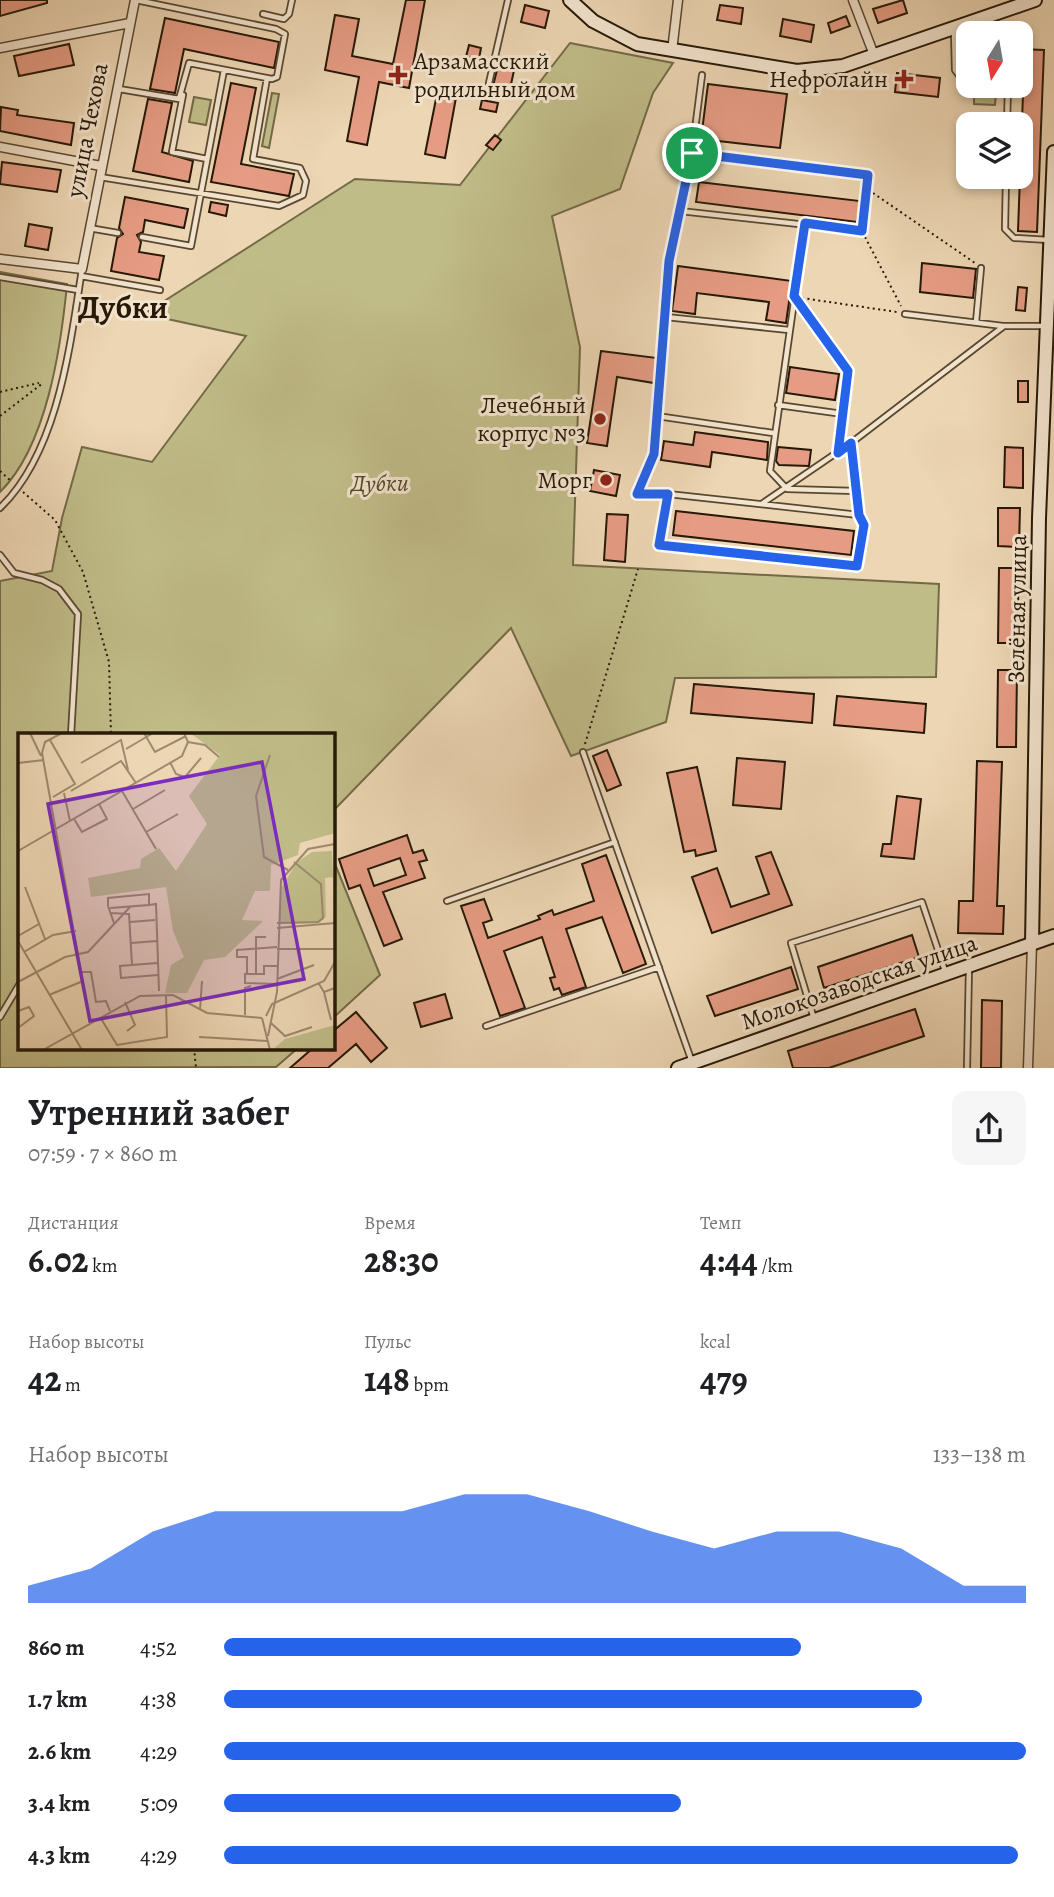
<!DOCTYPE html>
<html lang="ru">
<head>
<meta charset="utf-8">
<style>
  :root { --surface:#fff; --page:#f6f6f6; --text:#202124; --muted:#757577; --accent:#2563eb }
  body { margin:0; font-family:Alegreya,serif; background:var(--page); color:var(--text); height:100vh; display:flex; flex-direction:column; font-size:26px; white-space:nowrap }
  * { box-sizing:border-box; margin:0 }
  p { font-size:23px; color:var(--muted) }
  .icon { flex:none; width:38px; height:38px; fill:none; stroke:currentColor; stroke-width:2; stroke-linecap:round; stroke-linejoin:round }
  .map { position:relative; height:1068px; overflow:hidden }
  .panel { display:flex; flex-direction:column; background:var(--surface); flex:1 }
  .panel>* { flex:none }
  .needle { width:46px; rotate:191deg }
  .controls { position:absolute; left:956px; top:21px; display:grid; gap:14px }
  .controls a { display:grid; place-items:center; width:77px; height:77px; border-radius:14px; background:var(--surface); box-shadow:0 4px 10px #0003; font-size:35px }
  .pin { position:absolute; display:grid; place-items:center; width:60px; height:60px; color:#fff; margin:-30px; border:4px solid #fff; border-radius:50%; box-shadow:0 2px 7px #0007 }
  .round { display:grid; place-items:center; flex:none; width:74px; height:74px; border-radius:14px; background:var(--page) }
  .headline { display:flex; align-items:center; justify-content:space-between; height:119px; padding:0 28px }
  h1 { font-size:38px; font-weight:700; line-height:52px }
  .metrics { display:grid; grid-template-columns:repeat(3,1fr); gap:10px; height:119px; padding:7px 28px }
  .metrics div { display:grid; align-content:center }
  .metrics b { font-size:35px; font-weight:700 }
  .metrics small { font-size:19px; font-weight:400 }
  .metrics p { font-size:19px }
  .chart { height:196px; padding:14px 28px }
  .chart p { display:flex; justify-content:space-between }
  .chart svg { width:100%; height:126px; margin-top:7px; fill:var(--accent); opacity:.7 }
  ul { padding:0 28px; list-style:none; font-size:23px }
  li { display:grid; grid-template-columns:112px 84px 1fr; align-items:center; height:52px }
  li i { height:18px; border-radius:9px; background:var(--accent) }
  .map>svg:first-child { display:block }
  .green { fill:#c0bc88; stroke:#736a48; stroke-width:2 }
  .building { fill:#e69c84; stroke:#261907; stroke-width:2; fill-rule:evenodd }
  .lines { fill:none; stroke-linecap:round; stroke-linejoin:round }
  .lane-casing { stroke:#584832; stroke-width:8 }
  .street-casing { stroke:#584832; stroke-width:11 }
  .secondary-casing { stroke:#261907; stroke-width:16 }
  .path { stroke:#261907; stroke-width:2; stroke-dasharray:2 3.5; stroke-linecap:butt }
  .lane { stroke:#f3e4ce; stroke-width:4.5 }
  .street { stroke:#f3e4ce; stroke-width:8 }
  .secondary { stroke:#f3e4ce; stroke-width:12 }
  .route-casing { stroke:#fff; stroke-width:14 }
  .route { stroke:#2563eb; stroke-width:9 }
  .poi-dot { fill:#8f2418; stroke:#f3e4ce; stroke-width:2.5 }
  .labels { text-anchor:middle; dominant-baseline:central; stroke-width:6; stroke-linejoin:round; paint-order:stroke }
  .poi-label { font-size:24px; fill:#261907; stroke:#f3e4ce; text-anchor:end }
  .street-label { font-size:24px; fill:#261907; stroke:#f3e4ce }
  .park-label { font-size:24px; font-style:italic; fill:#544a2e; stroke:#f3e4ce }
  .district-label { font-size:32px; font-weight:bold; fill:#261907; stroke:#f3e4ce }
  .inset-road { fill:none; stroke:#9d8a6f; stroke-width:2 }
  .view { fill:#7b2cbf; fill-opacity:0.15; stroke:#7b2cbf; stroke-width:3.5 }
  .inset-edge { fill:none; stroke:#261907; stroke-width:3.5 }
</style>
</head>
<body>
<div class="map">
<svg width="1054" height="1068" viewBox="0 0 1054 1068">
  <rect width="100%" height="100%" fill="#edd6b4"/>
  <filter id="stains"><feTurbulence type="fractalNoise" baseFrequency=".00286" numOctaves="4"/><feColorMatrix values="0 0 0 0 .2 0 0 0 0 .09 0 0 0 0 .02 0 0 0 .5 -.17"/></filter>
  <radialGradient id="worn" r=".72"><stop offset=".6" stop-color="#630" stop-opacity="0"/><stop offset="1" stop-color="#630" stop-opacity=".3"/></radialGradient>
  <!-- green -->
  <path class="green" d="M570,43L673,63L653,93L620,189L552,216L580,347L573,565L939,584L936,677L675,678L666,722L571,756L511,628L333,811L332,735H19V1048H298L276,1067L0,1068V581L52,571L62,518L82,447L152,462L246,336L144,314L355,179L460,185Z
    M974,92L996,93L995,105L974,104Z
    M272,93L279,94L269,148L262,146Z
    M194,97L211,100L206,125L189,122Z
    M0,272L67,284C61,347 47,446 0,492Z
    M333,859L380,975L333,1018H332Z"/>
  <!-- building -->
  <path class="building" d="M0,0H47V3L0,16Z
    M406,0H425L409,88L379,82L367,145L347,141L359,77L325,70L335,15L359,19L352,56L393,64Z
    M903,0L907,13L878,23L873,9Z
    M525,5L549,11L545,28L521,22Z
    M720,5L743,8L741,24L717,20Z
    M846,16L850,26L831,33L828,23Z
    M165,18L279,42L274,68L184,49L175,93L150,89Z
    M783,19L814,25L811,42L780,36Z
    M69,44L74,65L19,76L14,56Z
    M469,45L481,48L479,59L466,57Z
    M1020,49L1044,50L1037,232L1018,231L1024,67H1020Z
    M500,58L516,61L510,89L493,86Z
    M897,73L940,78L938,97L895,92Z
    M231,83L256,88L241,164L294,174L289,196L211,182Z
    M708,84L787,94L780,148L701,139Z
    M438,89L457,92L445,158L425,154Z
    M148,99L172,103L162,152L193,161L189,182L133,171Z
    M482,100L498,103L496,112L480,109Z
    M1,107L18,110L17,115L74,123L71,145L0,131Z
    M495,135L501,140L493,150L486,145Z
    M2,162L61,170L57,192L0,184Z
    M699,182L860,201L857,222L696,202Z
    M125,197L188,209L184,228L145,220L143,232L137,235L141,242L139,252L164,256L159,280L111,271L117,238L123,234L119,228Z
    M211,202L228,205L226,216L209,212Z
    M29,224L52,228L48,250L25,246Z
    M922,263L976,269L973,298L920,292Z
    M678,266L792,281L786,323L766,320L769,302L697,293L695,314L672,311Z
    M1018,287L1027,288L1025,311L1016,310Z
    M601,351L657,358L654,383L617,377L607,446L587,443Z
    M790,367L839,374L835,400L786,393Z
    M1018,381H1028V402H1018Z
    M695,432L768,442L767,460L712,452L710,467L661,460L664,441L693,445Z
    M778,447L811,450L809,466L779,465L776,461Z
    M1005,447L1023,448V488L1004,487Z
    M594,470L620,475L616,496L590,491Z
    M998,508H1020L1019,547L998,546Z
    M676,511L854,531L851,555L673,535Z
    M607,514L628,515L625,562L604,560Z
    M999,568H1019L1017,643H998Z
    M998,670H1017L1016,747H997Z
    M694,684L814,694L812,723L691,713Z
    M837,696L926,704L924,733L834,725Z
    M607,750L621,785L607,791L593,756Z
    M737,758L785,762L781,809L733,805Z
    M977,761L1002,762L997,906H1004L1003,934L958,933L959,901H973Z
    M697,767L716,851L696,856L695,850L684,852L667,773Z
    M897,796L921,799L914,859L881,856L883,844H891Z
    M407,835L413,853L423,850L427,860L419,862L425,878L383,892L402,939L384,946L360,885L349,889L339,859ZM400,858L406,875L374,886L368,869Z
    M771,852L792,905L712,933L692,877L717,868L731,907L769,894L756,857Z
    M606,855L646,964L623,973L602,917L566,929L586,987L562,995L559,988L554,990L550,978L555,977L542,937L504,951L525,1008L500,1016L461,906L484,899L492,920L483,923L488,938L540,919L538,916L552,910L554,915L594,901L582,864Z
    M912,935L919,957L824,988L818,967Z
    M791,967L798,989L715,1016L707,996Z
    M445,994L452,1018L421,1027L414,1003Z
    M982,1000L1002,1001L1001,1068H981Z
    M915,1009L924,1036L829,1068H793L788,1051Z
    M356,1012L387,1048L371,1062L356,1044L328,1068H290L313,1048H332V1032Z"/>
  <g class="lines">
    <!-- lane casing -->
    <g class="lane-casing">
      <path id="lane" d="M263,14L284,19L289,14L292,0
        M954,31L955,70L962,79L968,80
        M489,83L508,0
        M119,89L179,99L189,63L272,79L277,77L285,34L276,29L136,0
        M183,95L172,152L207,159
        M1007,124L1008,86
        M100,177L279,206L303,195L306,181L300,168L253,159L267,78
        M1006,177L1005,229L1014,238L1049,240
        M680,211L862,231L868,175L692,153
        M805,224L770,471L787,489L856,491
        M89,228L118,233
        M142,237L191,246L224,70
        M81,276L160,290
        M0,277L78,290
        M905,314L1003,326
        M666,317L789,330
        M976,322L981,268
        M778,405L843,414
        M657,416L773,433
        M851,443L859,515L864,525L857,566L659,545L668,494L859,515
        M838,452L848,371
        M668,494H637L654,454L669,261L692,153L702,75
        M763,503L851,443L1004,326H1046
        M0,508C58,452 70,347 82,269
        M0,555L14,573L42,580L59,589L78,614L71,735
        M583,752L692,1062
        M447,901L615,842
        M0,1017L19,985
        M814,1019L791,943L922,902L946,974
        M486,1026L659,967
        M967,1068L969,967"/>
    </g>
    <!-- street casing -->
    <g class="street-casing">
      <path id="street" d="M853,0L874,55
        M0,48L130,23
        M672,51L678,0
        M0,147L101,166
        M0,259L82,269L135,0
        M1028,1068L1032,944"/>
    </g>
    <!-- secondary casing -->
    <g class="secondary-casing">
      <path id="secondary" d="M570,0L593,21L637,44L797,71L843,66L1035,0
        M1032,944L1039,518L1054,152
        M678,1068L1054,936"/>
    </g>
    <!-- path -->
    <path class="path" d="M873,193L975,263
      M865,237L901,306
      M802,298L897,312
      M801,306L845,366
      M0,392L39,383
      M0,416L43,383
      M0,471L11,481
      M23,492L55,520L83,572L109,662L111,735
      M585,744L638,569
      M194,1048L196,1068"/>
    <!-- lane -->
    <use href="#lane" class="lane"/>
    <!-- street -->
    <use href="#street" class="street"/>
    <!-- secondary -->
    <use href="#secondary" class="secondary"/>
  </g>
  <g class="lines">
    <!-- route casing -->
    <g class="route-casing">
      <path id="route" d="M692,153L868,175L862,231L805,223L794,296L848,371L838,453L851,443L859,515L864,525L857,566L659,545L668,494H637L654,454L669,261Z"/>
    </g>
    <!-- route -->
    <use href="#route" class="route"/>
  </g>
  <!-- markers -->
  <g class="poi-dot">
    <path d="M394.5 64.5h7v7h7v7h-7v7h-7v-7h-7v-7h7z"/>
    <path d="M900.5 68.5h7v7h7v7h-7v7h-7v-7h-7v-7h7z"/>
    <circle cx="600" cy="419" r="7"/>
    <circle cx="606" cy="480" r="7"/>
  </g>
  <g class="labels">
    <!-- poi labels -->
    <g class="poi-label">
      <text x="414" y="61" text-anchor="start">Арзамасский<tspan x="414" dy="28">родильный дом</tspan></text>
      <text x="888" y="79">Нефролайн</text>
      <text x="586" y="405">Лечебный<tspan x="586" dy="28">корпус №3</tspan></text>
      <text x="592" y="480">Морг</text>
    </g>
    <!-- street labels -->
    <g class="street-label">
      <text transform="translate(87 130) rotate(-79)">улица Чехова</text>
      <text transform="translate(1017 609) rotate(-89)">Зелёная улица</text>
      <text transform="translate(859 982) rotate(-19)">Молокозаводская улица</text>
    </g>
    <!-- park labels -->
    <g class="park-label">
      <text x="380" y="483">Дубки</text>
    </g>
    <!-- district labels -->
    <g class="district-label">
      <text x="123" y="307">Дубки</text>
    </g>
  </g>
  <!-- overview -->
  <g transform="translate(18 733)">
    <rect width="317" height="317" fill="#edd6b4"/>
    <path d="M172,0H317V100L282,110L280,122L253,132L252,158H237L224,187L245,188L207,224L186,227L169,260H147L153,232L166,224L155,198L148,154L73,164L70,145L122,135L123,126L141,115L158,138L189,91L171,63L202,22ZM314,118L315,144L307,145L308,184L301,190L262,191V158L278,130L294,119ZM317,292V317H254L267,306Z" fill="#c0bc88"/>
    <path class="inset-road" d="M12,0L23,23M44,0L27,9L24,20L72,289M126,0L137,19L168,3M32,7L57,51L35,64M170,9L187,12L201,24M108,16L135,0M252,22L238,63L246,124L270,137M152,29L158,41L167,44L183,25M0,30L26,27M63,30L103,7L110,37M53,58L103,28L118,50M104,58L138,116M46,60L52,88M115,76L147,57M56,86L64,99L89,86L81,71M128,99L160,81M0,118L164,23L170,9L166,0M7,154L27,206M131,172L138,171L141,258M92,175L131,172V161L90,165V173L96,190M93,180L111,181L114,232M112,189L137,187M259,190L300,189L305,185L303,151L276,129M259,195L317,190M0,203L21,191M0,208L64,317M113,210L139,208M259,216H317M6,219L35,202L58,198M139,230L102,233L103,245L140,242M64,239H73L78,269L88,268L92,278M229,241V224H219V217L259,214M238,241V204H248M259,246L296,232M0,249L47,224L70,219L112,174M259,251L227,250V241H246V233H259M301,251L306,259L317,255M306,259L313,287M31,262L65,248M107,269L117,292L109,298M182,277L184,248M0,278L11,274L16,283L0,295M227,282V255L233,253M248,283L254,271L306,248L317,229M82,284L99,312L149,304L148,262M244,285L252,317M253,290L267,303L294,294M250,303L259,259L263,147L290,116L317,111M181,304L250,308M25,317L122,263L155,262L189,280L244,285"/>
    <path class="view" d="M244,29L286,246L72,288L30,71Z"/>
    <rect width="317" height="317" class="inset-edge"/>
  </g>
  <rect width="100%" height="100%" filter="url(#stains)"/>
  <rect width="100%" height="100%" fill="url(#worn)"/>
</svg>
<div class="controls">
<a><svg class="needle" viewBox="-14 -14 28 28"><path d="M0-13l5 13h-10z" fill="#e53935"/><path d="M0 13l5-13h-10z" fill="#757577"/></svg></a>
<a><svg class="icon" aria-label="layers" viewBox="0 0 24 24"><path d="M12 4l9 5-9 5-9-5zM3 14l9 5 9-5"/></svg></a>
</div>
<div class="pin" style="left:692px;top:153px;background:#1e9e55"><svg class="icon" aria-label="arrive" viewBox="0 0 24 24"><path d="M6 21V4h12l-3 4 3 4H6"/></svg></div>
</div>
<section class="panel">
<div class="headline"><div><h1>Утренний забег</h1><p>07:59 · 7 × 860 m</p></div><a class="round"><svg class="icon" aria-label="share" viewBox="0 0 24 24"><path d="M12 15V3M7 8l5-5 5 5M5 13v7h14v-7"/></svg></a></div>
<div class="metrics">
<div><p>Дистанция</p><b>6.02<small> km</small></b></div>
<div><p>Время</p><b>28:30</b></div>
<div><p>Темп</p><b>4:44<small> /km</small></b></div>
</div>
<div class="metrics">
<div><p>Набор высоты</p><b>42<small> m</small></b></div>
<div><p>Пульс</p><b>148<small> bpm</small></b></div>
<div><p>kcal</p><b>479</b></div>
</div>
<div class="chart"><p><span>Набор высоты</span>133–138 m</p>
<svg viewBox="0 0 160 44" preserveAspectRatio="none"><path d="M0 44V38L10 32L20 19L30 12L40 12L50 12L60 12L70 6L80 6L90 12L100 19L110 25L120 19L130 19L140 25L150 38L160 38V44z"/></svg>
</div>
<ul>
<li><b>860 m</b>4:52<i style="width:72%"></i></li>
<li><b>1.7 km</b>4:38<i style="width:87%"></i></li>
<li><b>2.6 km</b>4:29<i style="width:100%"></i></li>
<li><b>3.4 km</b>5:09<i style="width:57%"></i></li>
<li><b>4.3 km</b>4:29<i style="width:99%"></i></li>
</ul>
</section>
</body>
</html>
